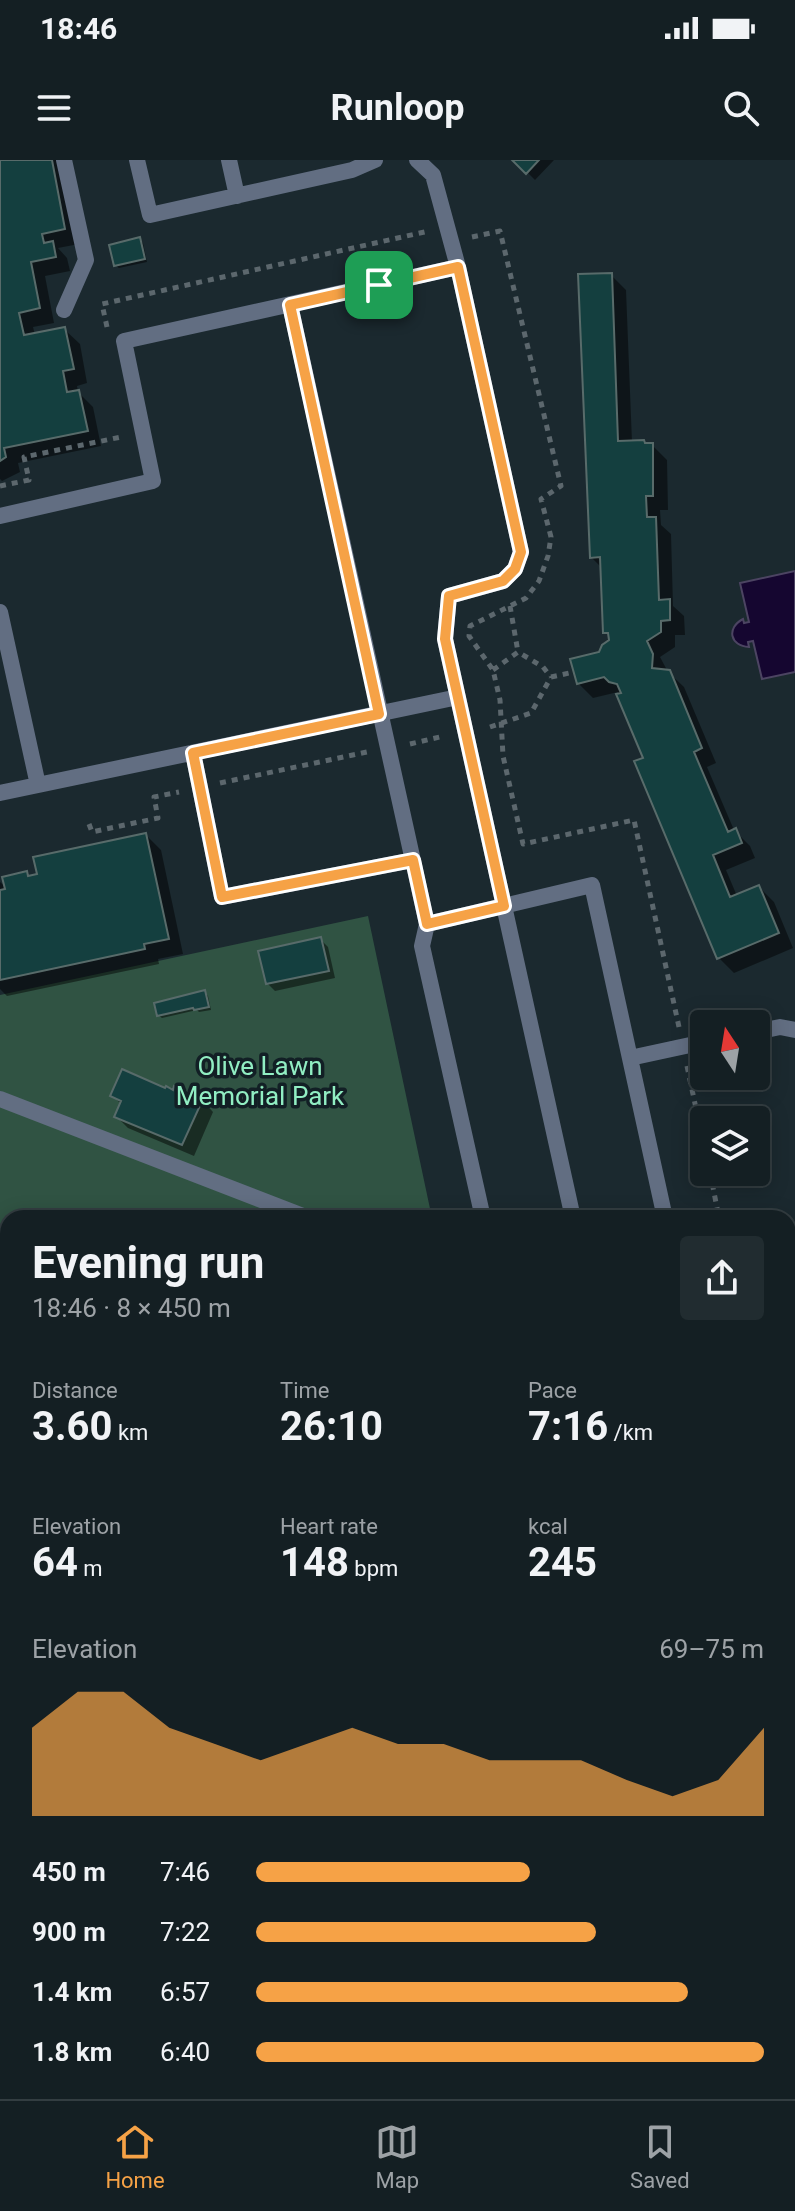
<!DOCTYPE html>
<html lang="en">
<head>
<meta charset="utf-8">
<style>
  :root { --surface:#141f23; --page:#212c30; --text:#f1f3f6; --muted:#9da2a6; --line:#333d41; --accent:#f6a246 }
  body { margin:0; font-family:Roboto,sans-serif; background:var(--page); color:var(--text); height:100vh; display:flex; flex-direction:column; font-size:30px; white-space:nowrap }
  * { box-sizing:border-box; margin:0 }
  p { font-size:26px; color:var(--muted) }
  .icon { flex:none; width:44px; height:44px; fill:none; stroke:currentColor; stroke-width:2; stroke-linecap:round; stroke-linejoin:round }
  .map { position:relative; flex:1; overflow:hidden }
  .details { position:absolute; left:0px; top:1050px; width:796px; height:890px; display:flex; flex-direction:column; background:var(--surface); border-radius:24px 24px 0 0; box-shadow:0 4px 20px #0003,0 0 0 2px var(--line) }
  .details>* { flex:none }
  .needle { width:52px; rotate:348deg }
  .tools { position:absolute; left:690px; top:850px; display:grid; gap:16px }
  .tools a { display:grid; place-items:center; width:80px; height:80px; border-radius:8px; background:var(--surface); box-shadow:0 4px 20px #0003,0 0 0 2px var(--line); font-size:40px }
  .pin { position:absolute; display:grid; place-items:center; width:68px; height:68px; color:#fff; margin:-34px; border-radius:16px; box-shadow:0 4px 12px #0006 }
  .round { display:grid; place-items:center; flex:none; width:84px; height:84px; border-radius:8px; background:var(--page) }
  .summary { display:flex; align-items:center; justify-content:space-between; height:136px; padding:0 32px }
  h1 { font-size:44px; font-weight:700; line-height:60px }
  .metrics { display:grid; grid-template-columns:repeat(3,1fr); gap:12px; height:136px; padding:8px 32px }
  .metrics div { display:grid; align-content:center }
  .metrics b { font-size:40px; font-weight:700 }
  .metrics small { font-size:22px; font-weight:400 }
  .metrics p { font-size:22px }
  .chart { height:224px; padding:16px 32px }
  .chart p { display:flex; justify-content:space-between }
  .chart svg { width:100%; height:144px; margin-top:8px; fill:var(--accent); opacity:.7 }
  ul { padding:0 32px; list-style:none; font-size:26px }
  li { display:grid; grid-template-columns:128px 96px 1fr; align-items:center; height:60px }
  li i { height:20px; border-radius:10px; background:var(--accent) }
  .status { display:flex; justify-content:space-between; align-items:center; height:56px; padding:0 40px; background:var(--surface); direction:ltr }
  .status svg { height:22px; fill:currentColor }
  header { display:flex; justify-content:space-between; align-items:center; height:104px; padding:0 32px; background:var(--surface); font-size:36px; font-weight:700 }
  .menu { display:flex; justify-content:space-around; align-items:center; height:112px; border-top:2px solid var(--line); background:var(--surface); font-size:22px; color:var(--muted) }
  .menu a { display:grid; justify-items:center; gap:4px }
  .menu .on { color:var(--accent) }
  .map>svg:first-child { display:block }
  .green { fill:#305343 }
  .water { fill:#150630; stroke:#4c4462; stroke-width:2 }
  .shadow { fill:#0007 }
  .building { fill:#143f3f; stroke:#586b6a; stroke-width:2 }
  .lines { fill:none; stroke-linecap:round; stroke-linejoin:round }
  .path { stroke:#5c676d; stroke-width:5; stroke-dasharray:6 6; stroke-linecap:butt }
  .lane { stroke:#626e82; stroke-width:16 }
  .secondary { stroke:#8396b7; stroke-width:16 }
  .route-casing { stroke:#fff; stroke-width:16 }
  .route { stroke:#f6a246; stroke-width:10 }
  .labels { text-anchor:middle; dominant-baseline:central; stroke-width:7; stroke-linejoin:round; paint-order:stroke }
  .park-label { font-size:26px; fill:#91eec3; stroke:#121f25 }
</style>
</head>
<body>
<div class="status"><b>18:46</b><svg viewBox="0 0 49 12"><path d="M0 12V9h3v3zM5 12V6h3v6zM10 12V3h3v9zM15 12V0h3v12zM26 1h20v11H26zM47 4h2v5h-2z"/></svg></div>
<header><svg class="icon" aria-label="menu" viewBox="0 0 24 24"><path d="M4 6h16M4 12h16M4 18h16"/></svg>Runloop<svg class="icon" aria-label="search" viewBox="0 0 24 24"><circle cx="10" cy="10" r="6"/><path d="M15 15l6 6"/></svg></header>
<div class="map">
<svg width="795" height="1939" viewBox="0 0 795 1939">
  <rect width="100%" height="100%" fill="#1b292f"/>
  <!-- green -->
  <path class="green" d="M368,756L432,1058H8V1932H45L12,1939H0V835Z
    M795,1599V1765L788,1767V1600Z"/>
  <!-- water -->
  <path class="water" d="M795,411V512L762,519L753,481L748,482L749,487C730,486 726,468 743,459L744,463L749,462L740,423Z"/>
  <!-- shadow -->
  <path class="shadow" d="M0,0H62L79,84L58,88L67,98L70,111L45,116L54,163L33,167L35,175L64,169L80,184L87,223L77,226L78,232L93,247L101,286L18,303L20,312L2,321L0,319Z
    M515,0H554L535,20Z
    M140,80L143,83L147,102L119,108L115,105Z
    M611,115L626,130L632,282L652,285L667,300L668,350H660L661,365L671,374L673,446L684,456L685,475H675V487L660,497L668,512L684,527L716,603L707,607L734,670L750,686L755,698L726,710L737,736L759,727L774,742L793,788L734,813L719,798L646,599L618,532L593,538L578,523L611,481V478L605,472L602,408L591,397Z
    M146,675L161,690L183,794L158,799L159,804L7,836L0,829V722L7,728L27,713L31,717Z
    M320,779L328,787L335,818L275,831L267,823Z
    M205,832L208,836L211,850L199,852L197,850L162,858L158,855Z
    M166,930L202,940L213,952L194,996L128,968L116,956L122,945L113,936Z
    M795,1357V1549L788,1542V1359Z
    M525,1932H593L594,1939H526Z
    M633,1932H672L674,1939H607Z
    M686,1932H727L728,1939H688Z"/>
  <!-- building -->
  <path class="building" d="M0,0H52L65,69L42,74L44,83L53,81L56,97L31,102L40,148L19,153L24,175L65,167L74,209L63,211L67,232L79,230L88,271L4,288L6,297L0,301Z
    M512,0H539L526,14Z
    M140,77L145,99L114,106L109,85Z
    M612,113L618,281L644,280L645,283H653V336H646L647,357H656L659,440L670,439V460L661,461V472L647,481L653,494L652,508L670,510L702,588L694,592L728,672L736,668L742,683L713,695L730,737L759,725L779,773L717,799L634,601L643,598L616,534L621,533L617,524L609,522L604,517L577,524L570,499L599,492L602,485L609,480L608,473H603L600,397L590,398L578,114Z
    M146,673L169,779L144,784L145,789L0,820V730L5,729L2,717L27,711L28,716L37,714L33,697Z
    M321,777L329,811L266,824L258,791Z
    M205,830L209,847L194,850L193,848L157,856L154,843Z
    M122,909L165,928L166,926L173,930L174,926L203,939L182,985L114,957L121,941L110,936Z
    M795,1325V1533L788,1534V1357L794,1355L788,1327Z
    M795,1855V1939H772L770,1932H788V1856Z
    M523,1932H588L589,1939H524Z
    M623,1932H668L670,1939H605L604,1936Z
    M684,1932H722L724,1939H686Z"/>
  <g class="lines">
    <!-- path -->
    <path class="path" d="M472,77L500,71L561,326L541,339L551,377L548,396L539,421L526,438L470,466L469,476L493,510L500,540L503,596L523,684L634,660L679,867
      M107,167L102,144L429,71
      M0,326L29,320L24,297L121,277
      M510,446L518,492
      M493,510L518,492L543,507L551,517
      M551,517L574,512
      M490,567L531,553L551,517
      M410,584L440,577
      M220,623L367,592
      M89,664L92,672L158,658L154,637L179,632
      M687,906L704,986
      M710,1012L719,1058
      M788,1196L795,1195
      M788,1273L795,1271
      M788,1585L795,1583"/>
    <!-- lane -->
    <path class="lane" d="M137,0L150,55L352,10L375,0
      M229,0L237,36
      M417,0L433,15L458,107
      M290,145L427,764L422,786L483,1058
      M64,150L86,100L64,0
      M0,356L153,321L124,181L458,107L521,392L515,409L503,421L449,436L445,479L573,1058
      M0,452L38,625
      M193,593L222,737L413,700
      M0,633L458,537
      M427,764L592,725L665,1058
      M756,872L780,867L795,870
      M630,898L704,882
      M0,939L308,1058
      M788,1149L795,1148
      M0,1369L8,1372
      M0,1440L8,1443"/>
    <!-- secondary -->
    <path class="secondary" d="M788,1796L795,1795
      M139,1939L169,1932"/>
  </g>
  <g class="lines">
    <!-- route casing -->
    <g class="route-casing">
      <path id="route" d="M458,107L521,392L515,409L503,421L449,436L445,479L504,746L427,764L413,700L222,737L193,593L379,554L290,145Z"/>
    </g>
    <!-- route -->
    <use href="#route" class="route"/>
  </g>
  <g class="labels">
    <!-- park labels -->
    <g class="park-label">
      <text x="260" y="906">Olive Lawn<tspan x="260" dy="30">Memorial Park</tspan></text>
    </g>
  </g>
</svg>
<div class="tools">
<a><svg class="needle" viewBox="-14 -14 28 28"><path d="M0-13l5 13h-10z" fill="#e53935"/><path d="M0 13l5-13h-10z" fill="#9da2a6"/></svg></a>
<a><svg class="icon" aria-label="layers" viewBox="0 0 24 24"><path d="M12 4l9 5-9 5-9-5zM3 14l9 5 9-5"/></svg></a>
</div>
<div class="pin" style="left:379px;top:125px;background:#1e9e55"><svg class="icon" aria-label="arrive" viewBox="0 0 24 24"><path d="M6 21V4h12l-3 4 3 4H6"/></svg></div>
<section class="details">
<div class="summary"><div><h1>Evening run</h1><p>18:46 · 8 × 450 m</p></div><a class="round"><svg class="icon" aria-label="share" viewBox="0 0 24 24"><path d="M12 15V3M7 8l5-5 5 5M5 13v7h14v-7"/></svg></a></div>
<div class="metrics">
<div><p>Distance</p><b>3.60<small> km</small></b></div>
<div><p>Time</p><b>26:10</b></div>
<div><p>Pace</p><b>7:16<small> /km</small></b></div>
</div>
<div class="metrics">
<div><p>Elevation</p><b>64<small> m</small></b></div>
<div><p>Heart rate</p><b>148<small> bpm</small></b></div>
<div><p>kcal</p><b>245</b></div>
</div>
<div class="chart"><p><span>Elevation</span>69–75 m</p>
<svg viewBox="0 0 160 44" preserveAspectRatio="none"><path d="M0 44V17L10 6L20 6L30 17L40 22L50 27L60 22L70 17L80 22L90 22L100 27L110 27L120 27L130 33L140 38L150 33L160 17V44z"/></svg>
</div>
<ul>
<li><b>450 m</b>7:46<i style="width:54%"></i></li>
<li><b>900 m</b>7:22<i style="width:67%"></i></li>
<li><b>1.4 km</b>6:57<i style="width:85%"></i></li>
<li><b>1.8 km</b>6:40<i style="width:100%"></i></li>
</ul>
</section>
</div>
<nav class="menu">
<a class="on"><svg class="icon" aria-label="home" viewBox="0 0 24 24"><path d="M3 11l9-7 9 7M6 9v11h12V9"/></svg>Home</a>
<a><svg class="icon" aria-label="map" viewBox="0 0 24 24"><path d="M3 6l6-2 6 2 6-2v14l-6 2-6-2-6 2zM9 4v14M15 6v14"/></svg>Map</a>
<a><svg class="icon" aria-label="saved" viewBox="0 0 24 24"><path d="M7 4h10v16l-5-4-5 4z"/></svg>Saved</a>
</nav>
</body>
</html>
